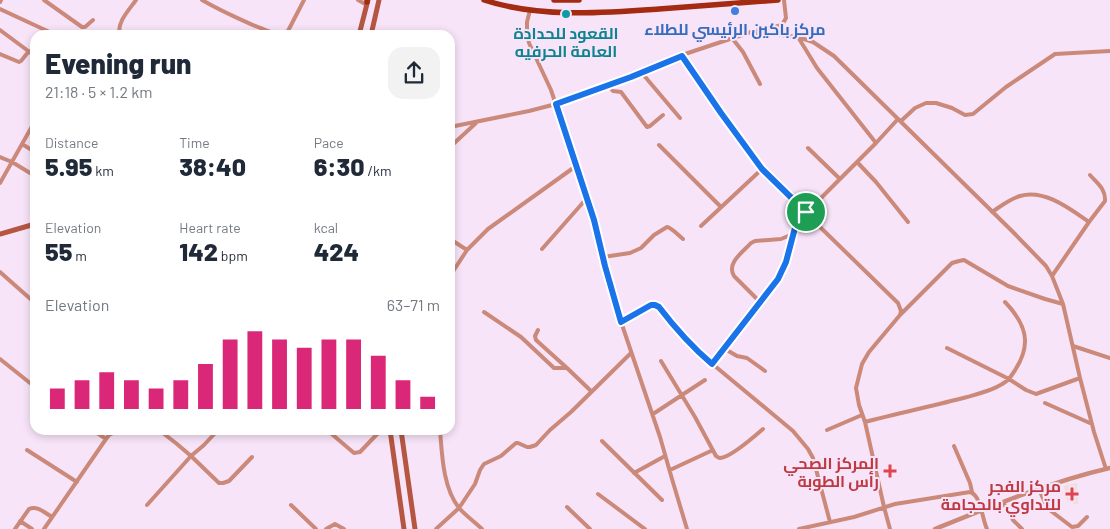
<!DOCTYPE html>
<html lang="en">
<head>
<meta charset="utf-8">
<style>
  :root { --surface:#fff; --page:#f2f2f3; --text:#1f2937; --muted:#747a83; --accent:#db2777 }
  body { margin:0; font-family:Barlow,Cairo,sans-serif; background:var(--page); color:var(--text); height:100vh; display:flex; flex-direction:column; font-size:19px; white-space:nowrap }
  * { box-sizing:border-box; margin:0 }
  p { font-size:16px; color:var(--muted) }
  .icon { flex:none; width:28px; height:28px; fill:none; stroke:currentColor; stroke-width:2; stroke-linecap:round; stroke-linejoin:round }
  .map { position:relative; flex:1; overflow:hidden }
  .side { position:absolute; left:30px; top:30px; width:425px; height:405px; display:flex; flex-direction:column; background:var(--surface); border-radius:15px; box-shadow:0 2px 8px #0003 }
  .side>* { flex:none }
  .pin { position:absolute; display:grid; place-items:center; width:42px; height:42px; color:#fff; margin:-21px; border:2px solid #fff; border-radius:50%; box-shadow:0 1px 5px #0007 }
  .round { display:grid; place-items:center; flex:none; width:52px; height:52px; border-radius:15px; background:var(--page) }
  .overview { display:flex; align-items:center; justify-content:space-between; height:85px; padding:0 15px }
  h1 { font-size:28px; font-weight:800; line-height:38px }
  .stats { display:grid; grid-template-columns:repeat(3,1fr); gap:8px; height:85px; padding:5px 15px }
  .stats div { display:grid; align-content:center }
  .stats b { font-size:25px; font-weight:800 }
  .stats small { font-size:14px; font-weight:400 }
  .stats p { font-size:14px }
  .chart { height:140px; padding:10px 15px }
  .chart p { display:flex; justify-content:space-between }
  .chart svg { width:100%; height:90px; margin-top:5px; stroke:var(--accent); stroke-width:6 }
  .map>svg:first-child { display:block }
  .medical { fill:#f2ddcf }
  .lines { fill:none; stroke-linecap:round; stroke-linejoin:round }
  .minor { stroke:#cb897a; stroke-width:4 }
  .tertiary { stroke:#cb897a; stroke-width:4.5 }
  .secondary { stroke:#b55642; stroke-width:5 }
  .primary { stroke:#a22b11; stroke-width:5.5 }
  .route-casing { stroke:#fff; stroke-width:10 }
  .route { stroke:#1a73e8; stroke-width:6 }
  .shop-dot { fill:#3f7fe0; stroke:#f8e4f9; stroke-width:2 }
  .culture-dot { fill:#0f9aa8; stroke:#f8e4f9; stroke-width:2 }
  .health-dot { fill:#e0444e; stroke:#f8e4f9; stroke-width:2 }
  .labels { text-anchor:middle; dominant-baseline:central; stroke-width:4; stroke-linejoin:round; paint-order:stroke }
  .shop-label { font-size:16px; font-weight:bold; fill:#366cbe; stroke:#f8e4f9 }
  .culture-label { font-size:16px; font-weight:bold; fill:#0d838f; stroke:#f8e4f9 }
  .health-label { font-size:16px; font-weight:bold; fill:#be3a42; stroke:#f8e4f9; text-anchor:end }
</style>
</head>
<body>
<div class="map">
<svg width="1110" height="529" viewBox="0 0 1110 529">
  <rect width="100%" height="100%" fill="#f8e4f9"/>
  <!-- medical -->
  <path class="medical" d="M1077,483L1078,505L1067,501L1064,486Z"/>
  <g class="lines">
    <!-- minor -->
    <path class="minor" d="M44,0L82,27H85L93,20
      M202,0C214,7 271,36 283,34C287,33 287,32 289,29L304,0
      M358,0L367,5
      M0,2L1,0
      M0,9L56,35
      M530,10L527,22V31L529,43L551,90L587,198L599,237L615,304L660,437L672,479L687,529
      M0,30L35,56
      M751,32L770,35H781L798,37L813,42L834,56L1013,232L1046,266L1052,276L1063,304L1080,378L1094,432L1106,469
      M120,35C116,23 129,10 136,0
      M798,37L817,68L876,143
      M732,38L743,52L760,84
      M0,54L19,62L21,61L29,51
      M682,55C713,101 743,148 780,188L898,303L901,311L900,315L869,352L862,364L856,388L859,405L865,422L884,507L890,529
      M641,72L680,118
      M608,85L613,91L621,92L647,127L650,126L663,115
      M901,121L915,108L926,103H936L952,108L965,115L973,114L1006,87L1055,54L1110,51
      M450,127L529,111L556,104L631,77L682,55L751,32L782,25L786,18L784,0
      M22,144L35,152
      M659,145L721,207
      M450,147L476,123
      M808,148L840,179
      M0,157L12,162L35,176
      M857,162L876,182L908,222
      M0,183L35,121
      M992,212C1001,206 1010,199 1020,196C1045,189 1070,209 1089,222
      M701,226L762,169
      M450,239L467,250
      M542,249L587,198
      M603,257L630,253L641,248L654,235L667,227C671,227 679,236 683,239
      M0,272L35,303
      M450,276L467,250L488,229L576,166
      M1052,276L1089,222L1105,201C1106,189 1097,183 1090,175
      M760,302L734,276C726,263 743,252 751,243L755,241L781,239L793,234
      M484,312L521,337L554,368H567L591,391
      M900,315L952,263L959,261L964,260L1008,286L1045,299L1063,304
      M621,322L651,305H655L659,307L676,329L698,352L793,431L808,449L813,458L830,522
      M538,330L535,336L536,340L567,368
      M1073,346L1110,358
      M947,348L1009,379C1031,350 1031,329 1005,302
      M725,349L737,356L747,358L765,371
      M0,359L35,387
      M661,361L695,417L716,456C718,457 719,458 720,458C730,458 755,436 763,429
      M712,364L778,279L786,262L793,234L798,221L876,143L898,119
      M1045,403L1092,424
      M653,414L682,395L705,380
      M865,422C899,413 933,406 967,397C981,393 998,389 1009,379L1026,390L1036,394L1080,378
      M93,430L106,439
      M159,430L177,444L191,456L204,445L218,430
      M327,430L354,453L360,452L381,430
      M440,430C442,455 443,488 459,508C466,516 475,522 482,529
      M827,430L862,415
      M602,441L662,500
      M954,446L970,483L972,492
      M27,450L77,482
      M670,470L713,450
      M634,473L665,456
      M1039,489L1045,503L1051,511L1072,527L1078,526L1087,517
      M598,494L645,529
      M1003,502L1013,520L1022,529
      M147,505L191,456L219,483H223L229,481L252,457
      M291,505L316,529
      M567,507L590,529
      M20,521L32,529
      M15,529L29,509C37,505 45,513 52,517
      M44,529L106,439L109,435L119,430
      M326,529L335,524L344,529
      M436,529L459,508L475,484L480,470L484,464L501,456L516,443H518L527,447H530L536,445L550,430L571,412L631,353
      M799,529L854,517L895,504L970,492C981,495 982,519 987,529"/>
    <!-- tertiary -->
    <path class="tertiary" d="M935,529C992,506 1050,482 1110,468"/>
    <!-- secondary -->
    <path class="secondary" d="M359,35L368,0
      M371,35L379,0
      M0,234L35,224
      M390,430L404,529
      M401,430L415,529"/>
    <!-- primary -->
    <path class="primary" d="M484,0C538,18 603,13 659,9C699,6 738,3 778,0
      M554,0H579
      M367,2V0"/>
  </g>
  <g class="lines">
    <!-- route casing -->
    <g class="route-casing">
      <path id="route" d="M682,56L721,113L762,169L806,212L796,224L786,262L778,279L712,364C692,347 675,328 659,307L655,305H651L621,322L605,266L594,220L556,104L631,77Z"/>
    </g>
    <!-- route -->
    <use href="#route" class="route"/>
  </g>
  <!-- markers -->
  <circle class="shop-dot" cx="735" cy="11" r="5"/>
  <circle class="culture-dot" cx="566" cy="14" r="5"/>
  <g class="health-dot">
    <path d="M887.5 463.5h5v5h5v5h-5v5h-5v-5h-5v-5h5z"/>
    <path d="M1069.5 486.5h5v5h5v5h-5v5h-5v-5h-5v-5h5z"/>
  </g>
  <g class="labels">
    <!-- shop labels -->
    <g class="shop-label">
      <text x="735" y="28">مركز باكين الرئيسي للطلاء</text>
    </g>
    <!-- culture labels -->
    <g class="culture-label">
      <text x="566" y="32">القعود للحدادة<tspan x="566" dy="18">العامة الحرفيه</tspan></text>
    </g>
    <!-- health labels -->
    <g class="health-label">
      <text x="879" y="462">المركز الصحي<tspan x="879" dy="18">رأس الطوبة</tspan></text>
      <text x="1061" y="485">مركز الفجر<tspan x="1061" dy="18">للتداوي بالحجامة</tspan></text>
    </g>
  </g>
</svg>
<div class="pin" style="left:806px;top:212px;background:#1e9e55"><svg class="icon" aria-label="arrive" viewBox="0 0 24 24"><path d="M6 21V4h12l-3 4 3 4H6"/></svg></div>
<section class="side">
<div class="overview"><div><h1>Evening run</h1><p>21:18 · 5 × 1.2 km</p></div><a class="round"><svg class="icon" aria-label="share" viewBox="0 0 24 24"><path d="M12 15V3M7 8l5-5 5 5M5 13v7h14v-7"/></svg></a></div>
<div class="stats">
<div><p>Distance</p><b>5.95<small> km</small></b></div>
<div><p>Time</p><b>38:40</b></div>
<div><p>Pace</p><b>6:30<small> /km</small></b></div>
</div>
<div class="stats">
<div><p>Elevation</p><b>55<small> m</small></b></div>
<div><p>Heart rate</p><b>142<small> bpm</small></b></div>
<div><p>kcal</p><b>424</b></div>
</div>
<div class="chart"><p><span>Elevation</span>63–71 m</p>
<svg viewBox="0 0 160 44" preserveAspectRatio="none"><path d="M5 44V34M15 44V30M25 44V26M35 44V30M45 44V34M55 44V30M65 44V22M75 44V10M85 44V6M95 44V10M105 44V14M115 44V10M125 44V10M135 44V18M145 44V30M155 44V38"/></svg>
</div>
</section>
</div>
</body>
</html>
